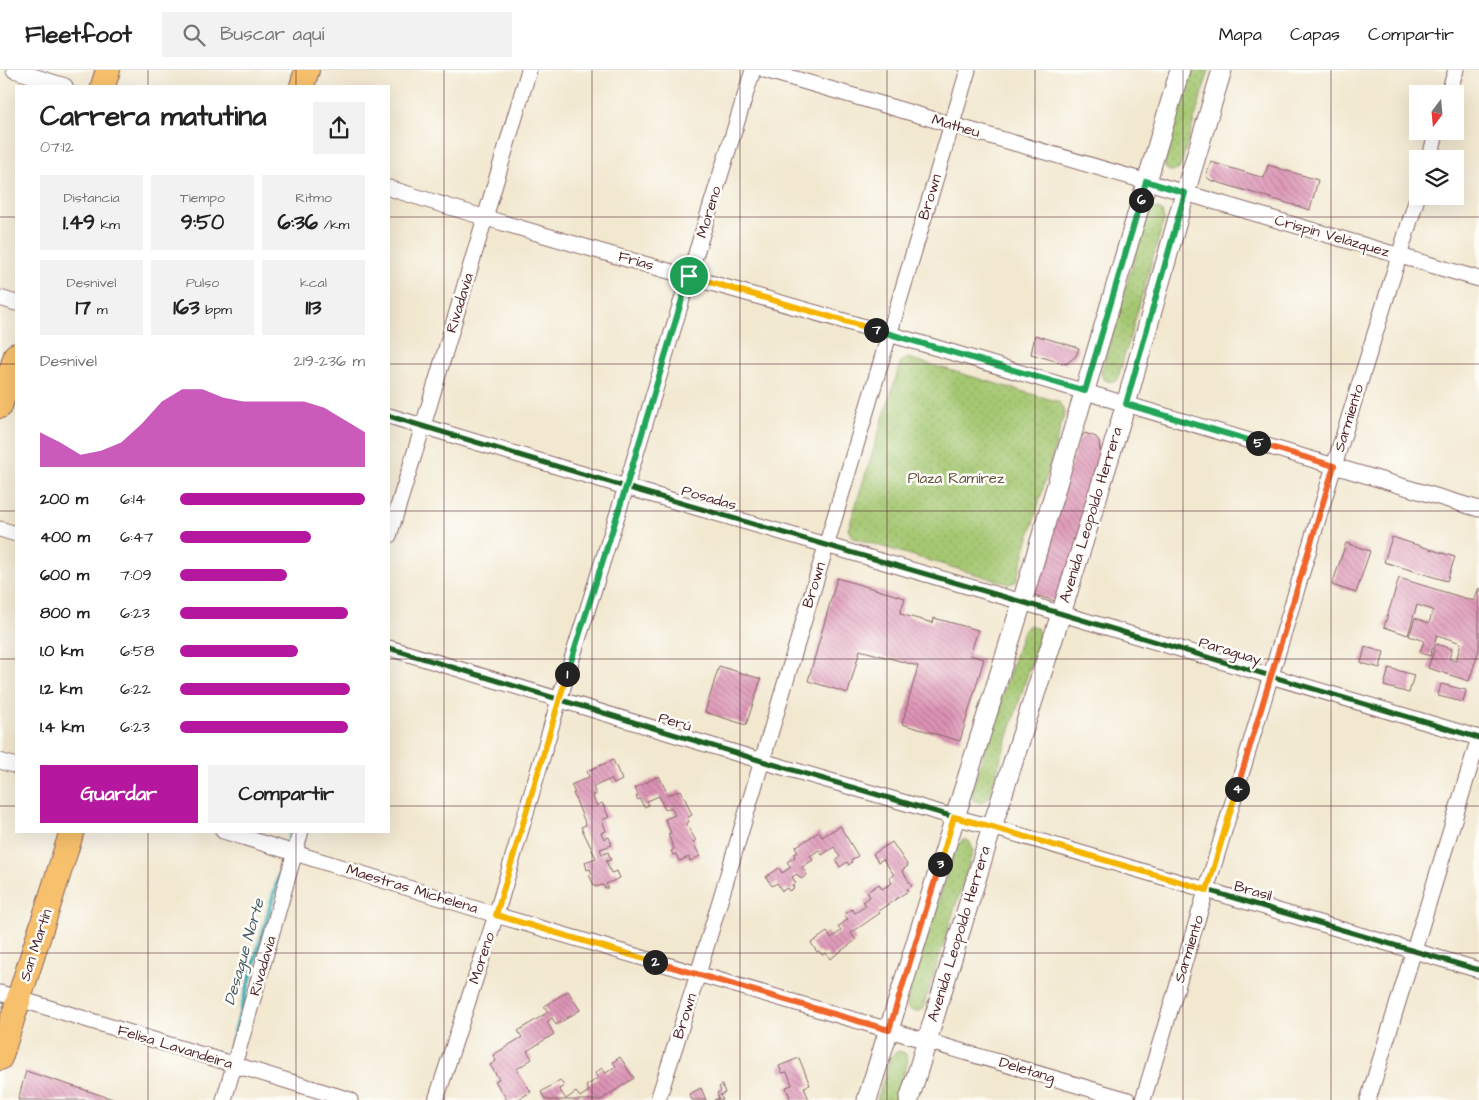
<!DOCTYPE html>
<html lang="es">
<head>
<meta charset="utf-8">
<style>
  :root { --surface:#fff; --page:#f2f2f2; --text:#222; --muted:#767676; --line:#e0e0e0; --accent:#b5179e }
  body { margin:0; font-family:"Architects Daughter",sans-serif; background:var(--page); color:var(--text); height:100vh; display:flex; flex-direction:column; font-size:19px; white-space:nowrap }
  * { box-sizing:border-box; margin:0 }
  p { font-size:16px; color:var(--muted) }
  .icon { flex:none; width:28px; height:28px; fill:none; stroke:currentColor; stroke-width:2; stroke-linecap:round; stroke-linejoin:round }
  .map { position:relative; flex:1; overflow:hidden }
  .side { position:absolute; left:15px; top:15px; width:375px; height:748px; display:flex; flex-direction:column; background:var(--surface); border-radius:0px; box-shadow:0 5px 20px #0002 }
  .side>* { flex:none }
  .needle { width:32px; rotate:196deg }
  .buttons { position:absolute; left:1409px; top:15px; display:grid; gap:10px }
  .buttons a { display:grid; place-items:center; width:55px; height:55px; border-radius:0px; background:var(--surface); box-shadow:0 5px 20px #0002; font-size:25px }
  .pin { position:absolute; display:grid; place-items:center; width:42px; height:42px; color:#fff; margin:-21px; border:2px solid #fff; border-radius:50%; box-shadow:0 1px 5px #0007 }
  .km { position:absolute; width:25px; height:25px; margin:-12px; border-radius:50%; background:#222; color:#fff; font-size:14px; line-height:25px; text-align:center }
  .round { display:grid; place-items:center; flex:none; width:52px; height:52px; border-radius:0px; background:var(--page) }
  .summary { display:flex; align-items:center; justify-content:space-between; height:85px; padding:0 25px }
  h1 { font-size:28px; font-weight:700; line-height:38px }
  .figures { display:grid; grid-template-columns:repeat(3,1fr); gap:8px; height:85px; padding:5px 25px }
  .figures div { display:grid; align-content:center; border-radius:0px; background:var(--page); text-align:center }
  .figures b { font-size:21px; font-weight:700 }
  .figures small { font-size:14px; font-weight:400 }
  .figures p { font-size:14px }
  .chart { height:140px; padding:10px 25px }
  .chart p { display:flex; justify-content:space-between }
  .chart svg { width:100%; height:90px; margin-top:5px; fill:var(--accent); opacity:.7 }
  .cta { display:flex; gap:10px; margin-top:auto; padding:10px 25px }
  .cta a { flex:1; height:58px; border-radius:0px; background:var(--accent); color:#fff; font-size:20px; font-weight:700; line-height:58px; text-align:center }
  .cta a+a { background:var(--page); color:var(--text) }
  ul { padding:0 25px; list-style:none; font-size:16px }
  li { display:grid; grid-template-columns:80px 60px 1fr; align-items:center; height:38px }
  li i { height:12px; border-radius:6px; background:var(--accent) }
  header { display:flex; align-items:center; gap:30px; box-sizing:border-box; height:70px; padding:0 25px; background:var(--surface); border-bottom:1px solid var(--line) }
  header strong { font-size:24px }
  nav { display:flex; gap:28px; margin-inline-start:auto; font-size:18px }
  .search { width:350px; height:45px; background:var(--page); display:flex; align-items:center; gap:12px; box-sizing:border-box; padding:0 18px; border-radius:0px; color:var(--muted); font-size:19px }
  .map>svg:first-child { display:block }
  .green { fill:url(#green-dots); stroke:#77734e }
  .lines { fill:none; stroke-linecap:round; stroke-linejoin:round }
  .stream { stroke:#41b0bc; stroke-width:4.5 }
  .building { fill:url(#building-back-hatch) }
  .minor-casing { stroke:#856565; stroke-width:17 }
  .tertiary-casing { stroke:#856565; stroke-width:21 }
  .primary-casing { stroke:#856565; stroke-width:26 }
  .minor { stroke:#fff; stroke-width:15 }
  .tertiary { stroke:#fff; stroke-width:19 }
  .primary { stroke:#f7c06c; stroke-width:24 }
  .cycleway-casing { stroke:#fdfcf7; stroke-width:8 }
  .cycleway { stroke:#1b5e20; stroke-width:5 }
  .split-1-casing { stroke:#fff; stroke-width:10 }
  .split-2-casing { stroke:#fff; stroke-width:10 }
  .split-3-casing { stroke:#fff; stroke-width:10 }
  .split-4-casing { stroke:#fff; stroke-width:10 }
  .split-5-casing { stroke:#fff; stroke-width:10 }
  .split-6-casing { stroke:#fff; stroke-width:10 }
  .split-7-casing { stroke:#fff; stroke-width:10 }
  .split-8-casing { stroke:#fff; stroke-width:10 }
  .split-1 { stroke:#22a559; stroke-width:6 }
  .split-2 { stroke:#f5b400; stroke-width:6 }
  .split-3 { stroke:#f0652b; stroke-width:6 }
  .split-4 { stroke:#f5b400; stroke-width:6 }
  .split-5 { stroke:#f0652b; stroke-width:6 }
  .split-6 { stroke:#22a559; stroke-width:6 }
  .split-7 { stroke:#22a559; stroke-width:6 }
  .split-8 { stroke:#f5b400; stroke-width:6 }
  .grid { fill:none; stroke:#4a1f2b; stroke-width:1; stroke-opacity:0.55 }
  .labels { text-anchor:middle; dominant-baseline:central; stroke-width:5; stroke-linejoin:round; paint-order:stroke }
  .street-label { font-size:15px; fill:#4a1f2b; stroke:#fdfcf7 }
  .park-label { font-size:15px; fill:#655140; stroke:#fdfcf7 }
  .water-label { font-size:16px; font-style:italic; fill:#465965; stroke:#fdfcf7 }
</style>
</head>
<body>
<header>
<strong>Fleetfoot</strong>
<div class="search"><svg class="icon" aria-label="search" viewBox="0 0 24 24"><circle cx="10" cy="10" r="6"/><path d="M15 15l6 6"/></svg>Buscar aquí</div>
<nav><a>Mapa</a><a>Capas</a><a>Compartir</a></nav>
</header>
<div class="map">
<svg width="1479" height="1030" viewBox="0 0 1479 1030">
  <defs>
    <pattern id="green-dots" width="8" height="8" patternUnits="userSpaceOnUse" patternTransform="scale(1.25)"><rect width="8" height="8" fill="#a4c771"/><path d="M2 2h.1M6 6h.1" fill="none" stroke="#8faa62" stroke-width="1.8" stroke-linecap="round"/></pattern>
    <pattern id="building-back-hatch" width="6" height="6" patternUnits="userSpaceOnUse" patternTransform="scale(1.25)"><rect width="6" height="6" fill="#dd93b5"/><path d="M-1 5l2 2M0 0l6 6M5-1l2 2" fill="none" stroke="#b57793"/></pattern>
  </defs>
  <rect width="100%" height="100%" fill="#fdfcf7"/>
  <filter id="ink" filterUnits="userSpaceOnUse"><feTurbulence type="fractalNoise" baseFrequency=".02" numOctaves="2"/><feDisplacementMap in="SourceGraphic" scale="10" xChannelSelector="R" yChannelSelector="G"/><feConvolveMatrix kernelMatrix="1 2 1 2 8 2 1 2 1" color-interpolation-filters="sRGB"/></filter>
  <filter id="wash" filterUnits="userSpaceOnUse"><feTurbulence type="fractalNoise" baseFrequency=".0096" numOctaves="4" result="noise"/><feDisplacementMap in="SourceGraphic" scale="20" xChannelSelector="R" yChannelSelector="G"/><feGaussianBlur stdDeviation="1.12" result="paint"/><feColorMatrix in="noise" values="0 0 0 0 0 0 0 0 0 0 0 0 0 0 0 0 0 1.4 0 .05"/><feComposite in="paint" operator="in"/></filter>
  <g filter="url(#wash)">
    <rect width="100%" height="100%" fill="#f2e8d0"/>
    <!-- green -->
    <path class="green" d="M1190,0H1209L1180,98L1178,100L1170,101L1166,99L1163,92Z
      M1154,138L1158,139L1162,141L1164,150L1118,308L1116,311C1108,313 1102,310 1101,303L1147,144Z
      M908,288L1059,332L1065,342L1016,512L1009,514L853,468L848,460L901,291Z
      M1030,555L1037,558L1040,566L988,729L982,733L974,731L971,724L1023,561Z
      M963,770H967L970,772L973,781L923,938L917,942L909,940L906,933L956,776Z
      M898,981L905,983L908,990L896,1030H877L891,986Z"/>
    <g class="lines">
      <!-- stream -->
      <path class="stream" d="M288,774L291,761
        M229,983L284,788"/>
    </g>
    <g id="blocks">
      <!-- building -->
      <path class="building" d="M1211,92L1264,108L1268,95L1318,110L1310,140L1210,110L1206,106Z
        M1035,265L1079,278L1076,286L1066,294L1031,284Z
        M1085,363L1096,367L1099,371L1100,381L1106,382L1062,533L1031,524L1078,371Z
        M1392,467L1455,487L1447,511L1384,492Z
        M1346,473L1370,481L1356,523L1332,515Z
        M837,508L905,528L900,544L933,553L934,548L978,560L970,585L984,589L960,671L902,654L918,596L860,580L848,623L808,611Z
        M1399,508L1474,531L1479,518V580L1469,611L1428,598L1436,574L1452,579L1449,589L1456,591L1461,573L1437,565L1430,586L1420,583L1424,571L1409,566L1415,548L1429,553L1433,540L1417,535L1408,565L1384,557Z
        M1365,577L1384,582L1380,598L1361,593Z
        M719,596L761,609L746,655L705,642Z
        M1389,598L1414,605L1409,623L1384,616Z
        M1441,614L1466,620L1463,632L1438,626Z
        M613,690L622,710L614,714L611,709L593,717L596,724L592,725L597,736L602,733L609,747L602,750L606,761L601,763L604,769L609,767L612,775L600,779L602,785L608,782L611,790L606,791L611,803L617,801L620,808L606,814L608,818H605L603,815L595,817L589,805L592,804L590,799L587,800L585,792L596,788L581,757L586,755L573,723H575L571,715L589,707L587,701Z
        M659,706L668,725L681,720L692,745L687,748L689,752L686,753L696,771L693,772L700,786L690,791L689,787L679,791L676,784L673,785L671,781L674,779L668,764L671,763L665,749L675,745L671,737L665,740L659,726L647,731L649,735L644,737L640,729L638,730L636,726L638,725L635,718Z
        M840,756L858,786L851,790L852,792L849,795L847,792L840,797L836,790L840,787L834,777L822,785L819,780L810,786L813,790L802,797L807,805L801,809L797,804L792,807L796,813L792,815L794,818L789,821L787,818L782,821L777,813L772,816L766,807L779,798L782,803L791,797L787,792L795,787L794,784L798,782L795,777L819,762L822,767Z
        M892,772L908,796L902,800L912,816L907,819L908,821L878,841L880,843L851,863L856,870L830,889L826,883L822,885L819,881L817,882L811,873L827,862L831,868L841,861L838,857L848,849L844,845L852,839L855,843L866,836L863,831L870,827L867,822L879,814L882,819L892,813L889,808L894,805L883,789L878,792L873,784Z
        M568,921L580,940L556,955L552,948L547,952L554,964L527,981L532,989L517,999L531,1022L517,1030H507L495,1011L499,1009L490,995L496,991L493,985L522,967L518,961L548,942L544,936Z
        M620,987L634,1008L601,1030H546L541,1022L560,1010L564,1016L559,1019L566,1029L576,1022L580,1027L589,1021L586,1016L598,1008L595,1003L602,998L606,1003L616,996L613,992Z
        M799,988L810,1015L804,1017L809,1030H787L790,1028L786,1017L792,1015L787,1002L782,1003L779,996Z
        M26,1001L116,1030H18Z
        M722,1015L725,1023L720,1025L723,1030H714L719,1028L717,1023L721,1021L719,1017Z
        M701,1018L706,1030H692L689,1024Z"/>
    </g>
  </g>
  <g filter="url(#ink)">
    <use href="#blocks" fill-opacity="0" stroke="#856565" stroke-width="1"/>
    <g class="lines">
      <!-- minor casing -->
      <g class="minor-casing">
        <path id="minor" d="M14,0L65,16
          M765,0L1479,209
          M1448,24L1456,0
          M1429,89L1437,61
          M389,118C539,166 692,207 844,251C1056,312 1267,376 1479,439
          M0,228L16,233
          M389,346L626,417L1022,532L1479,668
          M0,459L16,464
          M389,466L423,356L529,0
          M389,578L762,691L954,747L992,757L1479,900
          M0,691L16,696
          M223,761L496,845L1128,1030
          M0,923L350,1030
          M224,1030L301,761
          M436,1030L496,845L559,630L626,417L689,206L753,0
          M658,1030L698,904L762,691L968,0
          M1143,1030L1334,396L1418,125
          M1368,1030L1479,668"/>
      </g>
      <!-- tertiary casing -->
      <g class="tertiary-casing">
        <path id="tertiary" d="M867,1030L1022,532L1180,0
          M909,1030L992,757L1061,544L1126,334L1185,123L1222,0"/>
      </g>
      <!-- primary casing -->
      <g class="primary-casing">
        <path id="primary" d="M103,16L108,0
          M302,16L307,0
          M0,336L16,285
          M0,988L72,761"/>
      </g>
      <!-- minor -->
      <use href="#minor" class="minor"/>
      <!-- tertiary -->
      <use href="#tertiary" class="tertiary"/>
      <!-- primary -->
      <use href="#primary" class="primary"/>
      <!-- cycleway casing -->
      <g class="cycleway-casing">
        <path id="cycleway" d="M389,346L626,417L1022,532L1479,668
          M389,578L762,691L954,747L992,757L1479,900"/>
      </g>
      <!-- cycleway -->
      <use href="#cycleway" class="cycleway"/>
    </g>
  </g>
  <g class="lines" filter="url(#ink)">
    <!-- split-1 casing -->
    <g class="split-1-casing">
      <path id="split-1" d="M567,604L626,417L689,206"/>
    </g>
    <!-- split-2 casing -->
    <g class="split-2-casing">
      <path id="split-2" d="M567,604L496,845L655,892"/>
    </g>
    <!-- split-3 casing -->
    <g class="split-3-casing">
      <path id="split-3" d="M655,892L889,960L940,794"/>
    </g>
    <!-- split-4 casing -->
    <g class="split-4-casing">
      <path id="split-4" d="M940,794L954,747L992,757L1207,820L1237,719"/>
    </g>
    <!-- split-5 casing -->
    <g class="split-5-casing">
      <path id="split-5" d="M1237,719L1334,396L1258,373"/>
    </g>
    <!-- split-6 casing -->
    <g class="split-6-casing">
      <path id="split-6" d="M1141,130L1146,111L1185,123L1126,334L1258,373"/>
    </g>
    <!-- split-7 casing -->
    <g class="split-7-casing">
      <path id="split-7" d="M876,260L1085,321L1141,130"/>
    </g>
    <!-- split-8 casing -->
    <g class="split-8-casing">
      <path id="split-8" d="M689,206L876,260"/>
    </g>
    <!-- split-1 -->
    <use href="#split-1" class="split-1"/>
    <!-- split-2 -->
    <use href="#split-2" class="split-2"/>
    <!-- split-3 -->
    <use href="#split-3" class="split-3"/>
    <!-- split-4 -->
    <use href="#split-4" class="split-4"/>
    <!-- split-5 -->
    <use href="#split-5" class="split-5"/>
    <!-- split-6 -->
    <use href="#split-6" class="split-6"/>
    <!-- split-7 -->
    <use href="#split-7" class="split-7"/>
    <!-- split-8 -->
    <use href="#split-8" class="split-8"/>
  </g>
  <!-- grid -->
  <path class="grid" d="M148,0V16M296,0V16M444,0V1030M592,0V1030M740,0V1030M887,0V1030M1035,0V1030M1183,0V1030M1331,0V1030M0,147H16M389,147H1479M0,294H16M389,294H1479M0,441H16M389,441H1479M0,589H16M389,589H1479M0,736H16M389,736H1479M148,761V1030M296,761V1030M0,883H1479"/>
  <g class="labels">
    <!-- street labels -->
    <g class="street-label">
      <text transform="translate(956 56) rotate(16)">Matheu</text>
      <text transform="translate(930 127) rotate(-73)">Brown</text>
      <text transform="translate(709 142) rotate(-73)">Moreno</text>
      <text transform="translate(1332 166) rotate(16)">Crispin Velázquez</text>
      <text transform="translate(636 191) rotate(16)">Frías</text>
      <text transform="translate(460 233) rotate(-73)">Rivadavia</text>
      <text transform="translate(1349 348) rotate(-73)">Sarmiento</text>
      <text transform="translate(709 428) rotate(16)">Posadas</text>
      <text transform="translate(1091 445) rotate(-73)">Avenida Leopoldo Herrera</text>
      <text transform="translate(814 515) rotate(-73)">Brown</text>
      <text transform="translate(1230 581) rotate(17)">Paraguay</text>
      <text transform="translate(675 652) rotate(17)">Perú</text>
      <text transform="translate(412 819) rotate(17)">Maestras Michelena</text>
      <text transform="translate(1253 821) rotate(16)">Brasil</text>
      <text transform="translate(959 864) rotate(-73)">Avenida Leopoldo Herrera</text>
      <text transform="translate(36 875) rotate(-72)">San Martín</text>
      <text transform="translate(1189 879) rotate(-73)">Sarmiento</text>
      <text transform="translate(482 888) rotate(-72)">Moreno</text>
      <text transform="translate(263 896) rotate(-74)">Rivadavia</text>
      <text transform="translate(685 946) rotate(-72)">Brown</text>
      <text transform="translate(175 977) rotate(17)">Felisa Lavandeira</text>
      <text transform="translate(1027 1000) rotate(17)">Deletang</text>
    </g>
    <!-- park labels -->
    <g class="park-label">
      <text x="956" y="408">Plaza Ramírez</text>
    </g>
    <!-- water labels -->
    <g class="water-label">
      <text transform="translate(244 882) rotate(-74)">Desague Norte</text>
    </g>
  </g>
</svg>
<div class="buttons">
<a><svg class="needle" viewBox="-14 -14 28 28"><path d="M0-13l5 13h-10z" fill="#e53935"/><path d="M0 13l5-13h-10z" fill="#767676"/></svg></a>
<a><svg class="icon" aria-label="layers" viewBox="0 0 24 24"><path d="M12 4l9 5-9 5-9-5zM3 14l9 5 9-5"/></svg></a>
</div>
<div class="pin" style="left:689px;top:206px;background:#1e9e55"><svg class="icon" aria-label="arrive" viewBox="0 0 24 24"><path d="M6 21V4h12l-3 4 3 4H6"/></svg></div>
<b class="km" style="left:567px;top:604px">1</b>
<b class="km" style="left:655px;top:892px">2</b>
<b class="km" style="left:940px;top:794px">3</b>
<b class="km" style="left:1237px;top:719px">4</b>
<b class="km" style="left:1258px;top:373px">5</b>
<b class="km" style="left:1141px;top:130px">6</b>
<b class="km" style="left:876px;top:260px">7</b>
<section class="side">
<div class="summary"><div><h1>Carrera matutina</h1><p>07:12</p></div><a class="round"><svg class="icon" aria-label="share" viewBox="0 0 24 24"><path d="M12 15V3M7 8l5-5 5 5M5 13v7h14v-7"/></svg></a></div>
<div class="figures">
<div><p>Distancia</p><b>1.49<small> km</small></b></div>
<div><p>Tiempo</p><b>9:50</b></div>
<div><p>Ritmo</p><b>6:36<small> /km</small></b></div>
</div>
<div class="figures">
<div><p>Desnivel</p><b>17<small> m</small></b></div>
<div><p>Pulso</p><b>163<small> bpm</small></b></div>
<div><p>kcal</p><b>113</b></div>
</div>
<div class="chart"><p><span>Desnivel</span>219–236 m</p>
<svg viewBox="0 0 160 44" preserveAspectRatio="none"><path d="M0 44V27L10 32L20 38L30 36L40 32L50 23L60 12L70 6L80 6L90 10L100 12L110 12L120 12L130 12L140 15L150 21L160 27V44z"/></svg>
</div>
<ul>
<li><b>200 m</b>6:14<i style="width:100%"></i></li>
<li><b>400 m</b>6:47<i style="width:71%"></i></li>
<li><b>600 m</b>7:09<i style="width:58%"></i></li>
<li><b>800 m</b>6:23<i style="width:91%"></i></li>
<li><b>1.0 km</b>6:58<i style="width:64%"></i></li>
<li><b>1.2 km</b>6:22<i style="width:92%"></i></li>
<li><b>1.4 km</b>6:23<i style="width:91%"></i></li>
</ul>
<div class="cta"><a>Guardar</a><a>Compartir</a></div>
</section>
</div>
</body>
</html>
